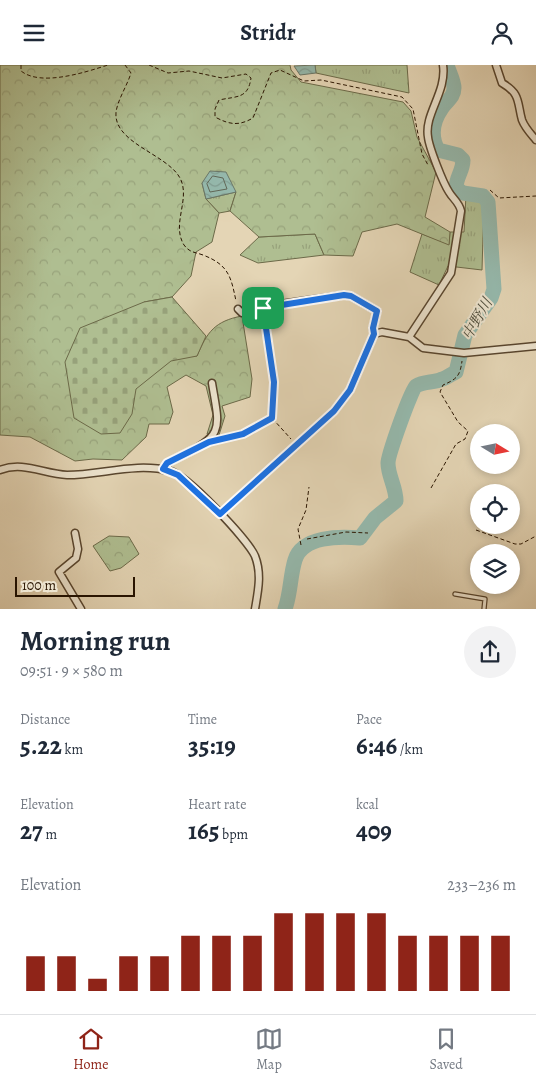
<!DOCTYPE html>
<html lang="en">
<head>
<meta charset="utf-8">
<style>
  :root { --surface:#fff; --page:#f2f2f3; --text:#1f2937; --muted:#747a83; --line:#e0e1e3; --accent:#8f2418 }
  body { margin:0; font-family:Alegreya,"Noto Serif JP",serif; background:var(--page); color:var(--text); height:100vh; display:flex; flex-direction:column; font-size:19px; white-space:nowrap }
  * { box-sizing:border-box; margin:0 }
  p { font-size:16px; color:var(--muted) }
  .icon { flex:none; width:28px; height:28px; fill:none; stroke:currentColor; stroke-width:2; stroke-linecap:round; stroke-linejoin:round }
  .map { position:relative; height:544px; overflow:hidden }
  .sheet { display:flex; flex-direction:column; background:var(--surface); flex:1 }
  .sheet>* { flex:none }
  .needle { width:32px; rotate:100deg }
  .fabs { position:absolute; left:470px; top:359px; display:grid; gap:10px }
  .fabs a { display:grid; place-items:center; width:50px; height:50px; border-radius:50%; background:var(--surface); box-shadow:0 2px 8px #0003; font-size:25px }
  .scale { position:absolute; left:15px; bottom:12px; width:120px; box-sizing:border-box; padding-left:5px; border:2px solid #2a1501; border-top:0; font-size:14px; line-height:18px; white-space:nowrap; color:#2a1501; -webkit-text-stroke:4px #ede4cf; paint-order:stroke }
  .pin { position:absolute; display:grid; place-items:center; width:42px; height:42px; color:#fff; margin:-21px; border-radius:10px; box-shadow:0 2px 8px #0006 }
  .round { display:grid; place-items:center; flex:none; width:52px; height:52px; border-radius:26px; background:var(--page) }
  .overview { display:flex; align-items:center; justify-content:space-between; height:85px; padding:0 20px }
  h1 { font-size:28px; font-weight:700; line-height:38px }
  .stats { display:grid; grid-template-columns:repeat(3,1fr); gap:8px; height:85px; padding:5px 20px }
  .stats div { display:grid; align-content:center }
  .stats b { font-size:25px; font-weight:700 }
  .stats small { font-size:14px; font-weight:400 }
  .stats p { font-size:14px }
  .chart { height:140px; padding:10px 20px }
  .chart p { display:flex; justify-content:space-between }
  .chart svg { width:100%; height:90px; margin-top:5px; stroke:var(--accent); stroke-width:6 }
  header { display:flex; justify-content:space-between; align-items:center; height:65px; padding:0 20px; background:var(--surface); font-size:22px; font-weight:700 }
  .menu { display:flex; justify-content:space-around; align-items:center; height:70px; border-top:1px solid var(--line); background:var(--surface); font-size:14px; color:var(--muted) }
  .menu a { display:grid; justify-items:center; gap:2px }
  .menu .current { color:var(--accent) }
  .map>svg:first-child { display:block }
  .grass { fill:url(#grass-tufts); stroke:#6c6a49 }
  .forest { fill:url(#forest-crowns); stroke:#6c6a49 }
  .cemetery { fill:url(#cemetery-stones); stroke:#6c6a49 }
  .water { fill:url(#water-waves); stroke:#6a7768 }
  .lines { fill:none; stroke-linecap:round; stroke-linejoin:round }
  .shore { stroke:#606757; stroke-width:1 }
  .river { stroke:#95b9ad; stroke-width:15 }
  .service-casing { stroke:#58452e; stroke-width:5.5 }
  .minor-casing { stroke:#58452e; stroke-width:9 }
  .path { stroke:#2a1501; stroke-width:1; stroke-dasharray:4 2.5; stroke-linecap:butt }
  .service { stroke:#ede4cf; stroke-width:3 }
  .minor { stroke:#ede4cf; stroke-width:6 }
  .route-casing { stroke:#fff; stroke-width:10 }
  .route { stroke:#1a73e8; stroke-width:6 }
  .labels { text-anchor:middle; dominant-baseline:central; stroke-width:4; stroke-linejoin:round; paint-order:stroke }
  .water-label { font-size:15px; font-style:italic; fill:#4f4e3d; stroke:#ede4cf }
</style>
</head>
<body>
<header><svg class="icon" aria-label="menu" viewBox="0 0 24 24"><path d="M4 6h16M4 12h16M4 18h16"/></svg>Stridr<svg class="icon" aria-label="person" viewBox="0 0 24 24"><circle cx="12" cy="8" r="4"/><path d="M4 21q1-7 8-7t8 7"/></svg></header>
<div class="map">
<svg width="536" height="544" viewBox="0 0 536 544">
  <defs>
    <pattern id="grass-tufts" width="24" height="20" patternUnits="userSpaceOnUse" patternTransform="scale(1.25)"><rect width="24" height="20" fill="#afbe91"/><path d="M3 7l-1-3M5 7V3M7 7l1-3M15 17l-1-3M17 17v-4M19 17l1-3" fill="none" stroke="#97a27b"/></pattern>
    <pattern id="forest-crowns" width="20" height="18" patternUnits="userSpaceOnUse" patternTransform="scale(1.25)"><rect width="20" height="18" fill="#afbe91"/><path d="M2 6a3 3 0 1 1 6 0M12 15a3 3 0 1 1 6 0" fill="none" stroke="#97a27b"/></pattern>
    <pattern id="cemetery-stones" width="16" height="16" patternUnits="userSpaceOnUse" patternTransform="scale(1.25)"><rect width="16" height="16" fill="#afbe91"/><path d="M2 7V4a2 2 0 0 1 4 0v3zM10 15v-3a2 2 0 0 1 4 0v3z" fill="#97a27b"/></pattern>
    <pattern id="water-waves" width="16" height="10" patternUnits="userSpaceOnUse" patternTransform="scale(1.25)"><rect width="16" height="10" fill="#95b9ad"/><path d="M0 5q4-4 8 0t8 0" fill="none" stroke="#819e93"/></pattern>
  </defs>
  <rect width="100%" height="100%" fill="#e4d5b5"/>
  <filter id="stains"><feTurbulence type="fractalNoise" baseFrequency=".004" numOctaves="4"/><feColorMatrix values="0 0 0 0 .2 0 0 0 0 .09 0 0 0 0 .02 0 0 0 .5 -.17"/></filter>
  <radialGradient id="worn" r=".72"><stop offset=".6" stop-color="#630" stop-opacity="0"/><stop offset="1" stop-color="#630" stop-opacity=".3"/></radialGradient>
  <!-- grass -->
  <path class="grass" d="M315,0H407L409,28L316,8Z
    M236,127L230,146L219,148L206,134Z
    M466,130L484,136L482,205L448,201L439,220L410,207L422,169L449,179L450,167H464Z
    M315,169L324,190L258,198L240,190L259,172Z"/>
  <!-- forest -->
  <path class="forest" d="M0,0H290L291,5L301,17L403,37L411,46L417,72L436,107L425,152L450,167L449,180L397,159L362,167L353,191L324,190L315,169L259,172L230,146L236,127L202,118L206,134L219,148L212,177L196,187L191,211L172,232L144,237L128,293L197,291C207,267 215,256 242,251L252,314L250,332L222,341L225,351L219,370L207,369L213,350L206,321L186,310L167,322L173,347L169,359H149L146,372L122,395L93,394L75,396L30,372L0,370Z
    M109,471L129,472L139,489L121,503L110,506L93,481Z"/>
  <!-- cemetery -->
  <path class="cemetery" d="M172,232L206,271L197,291L171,296L136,324L132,349L120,368L101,369L74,353L65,297L80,263L144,237Z"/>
  <!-- water -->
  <path class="water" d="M315,0L316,8L300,10L294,1Z
    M210,106L226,107L236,127L206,134L202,118Z"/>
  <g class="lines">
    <!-- shore -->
    <path class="shore" d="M213,111L223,113L227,124L210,127L207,119Z"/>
    <!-- river -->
    <path class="river" d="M285,544C291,527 290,511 295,495C302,471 340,471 360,473L375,453L396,436C396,422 388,411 388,398C388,390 411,325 416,321C424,316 434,318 442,314C447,313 451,309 456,307L465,270L491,233L494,224L488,137L483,131L463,128L456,123C456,112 463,106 463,95L458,90L438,85C430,71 433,56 442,43C446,36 454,33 454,23C454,16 449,7 447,0"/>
    <!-- service casing -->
    <g class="service-casing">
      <path id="service" d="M455,529L485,534L484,544"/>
    </g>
    <!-- minor casing -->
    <g class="minor-casing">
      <path id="minor" d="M496,0L502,18C521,29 517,37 522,55C525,63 531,69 536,75
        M238,244L242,248L253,243L344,230L351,231L377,246L373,263L374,269
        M409,272L451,208L461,146C459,137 453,134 449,127C443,118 429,82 428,72C424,49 447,27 443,0
        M0,405C23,396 44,409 67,410C101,410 136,397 170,406C187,410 248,475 255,491C262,509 258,526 255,544
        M163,405C167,397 173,395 181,391C226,370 219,362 212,318
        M220,449L334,346L350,325L374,269L382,267L409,272L423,283L464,288L536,281
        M75,468L78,484L76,493L59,507L81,544"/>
    </g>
    <!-- path -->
    <path class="path" d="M21,0V6C41,22 86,7 108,0
      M125,0L131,8C127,21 118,34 116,47C113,78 167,89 180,113C191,134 171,159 184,180C190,188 195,187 203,190C229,200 231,212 236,236
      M149,0L168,8L189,6L222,13L246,9L251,13C248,34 237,31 219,35L215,44V52C230,60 239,61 253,53L271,8L280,5L304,16L321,15L402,32L413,44L422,89L428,100
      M490,125L499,133L536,131
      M264,248L274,317L272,353
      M219,375L243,369L272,353L291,374
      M431,423L456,379L465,374L468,366L458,357L440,327L443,320C457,314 460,311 462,296
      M476,465L515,479H521L536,471
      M307,474L346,467L368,468
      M301,480L298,464L306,445L309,422"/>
    <!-- service -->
    <use href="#service" class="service"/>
    <!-- minor -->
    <use href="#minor" class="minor"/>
  </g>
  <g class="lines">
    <!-- route casing -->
    <g class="route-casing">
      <path id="route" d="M344,230L351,231L377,246L373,263L374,269L350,325L334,346L220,449L178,410L163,404L167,398L209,377L243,369L272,353L274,317L263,243Z"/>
    </g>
    <!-- route -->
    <use href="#route" class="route"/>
  </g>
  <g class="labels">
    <!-- water labels -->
    <g class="water-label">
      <text transform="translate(477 254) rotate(-60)">中野川</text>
    </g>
  </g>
  <rect width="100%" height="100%" filter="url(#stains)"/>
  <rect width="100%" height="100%" fill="url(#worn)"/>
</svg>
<div class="fabs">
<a><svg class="needle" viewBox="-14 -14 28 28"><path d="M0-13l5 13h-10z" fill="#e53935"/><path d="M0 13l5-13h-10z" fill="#747a83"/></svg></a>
<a><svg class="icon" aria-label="locate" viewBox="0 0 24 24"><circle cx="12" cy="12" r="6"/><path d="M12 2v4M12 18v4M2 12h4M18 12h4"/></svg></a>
<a><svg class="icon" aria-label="layers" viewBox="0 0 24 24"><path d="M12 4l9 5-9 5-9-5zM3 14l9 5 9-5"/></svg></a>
</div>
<div class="scale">100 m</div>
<div class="pin" style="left:263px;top:243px;background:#1e9e55"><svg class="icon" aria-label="arrive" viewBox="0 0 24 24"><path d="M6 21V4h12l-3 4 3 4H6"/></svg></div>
</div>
<section class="sheet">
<div class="overview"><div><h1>Morning run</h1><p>09:51 · 9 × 580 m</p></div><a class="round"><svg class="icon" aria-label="share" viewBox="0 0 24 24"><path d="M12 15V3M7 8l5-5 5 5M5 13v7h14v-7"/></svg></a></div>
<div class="stats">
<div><p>Distance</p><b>5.22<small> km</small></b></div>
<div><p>Time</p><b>35:19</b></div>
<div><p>Pace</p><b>6:46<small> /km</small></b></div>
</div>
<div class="stats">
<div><p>Elevation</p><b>27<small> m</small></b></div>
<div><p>Heart rate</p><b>165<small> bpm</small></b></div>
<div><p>kcal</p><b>409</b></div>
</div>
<div class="chart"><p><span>Elevation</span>233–236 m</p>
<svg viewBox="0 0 160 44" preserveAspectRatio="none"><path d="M5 44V27M15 44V27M25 44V38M35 44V27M45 44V27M55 44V17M65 44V17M75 44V17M85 44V6M95 44V6M105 44V6M115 44V6M125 44V17M135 44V17M145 44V17M155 44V17"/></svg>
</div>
</section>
<nav class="menu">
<a class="current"><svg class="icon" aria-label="home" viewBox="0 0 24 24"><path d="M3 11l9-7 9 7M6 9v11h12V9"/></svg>Home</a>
<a><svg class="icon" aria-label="map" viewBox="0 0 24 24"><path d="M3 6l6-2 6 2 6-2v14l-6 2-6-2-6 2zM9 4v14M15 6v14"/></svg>Map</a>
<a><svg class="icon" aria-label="saved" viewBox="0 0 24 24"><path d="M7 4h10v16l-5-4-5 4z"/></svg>Saved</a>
</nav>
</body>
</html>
